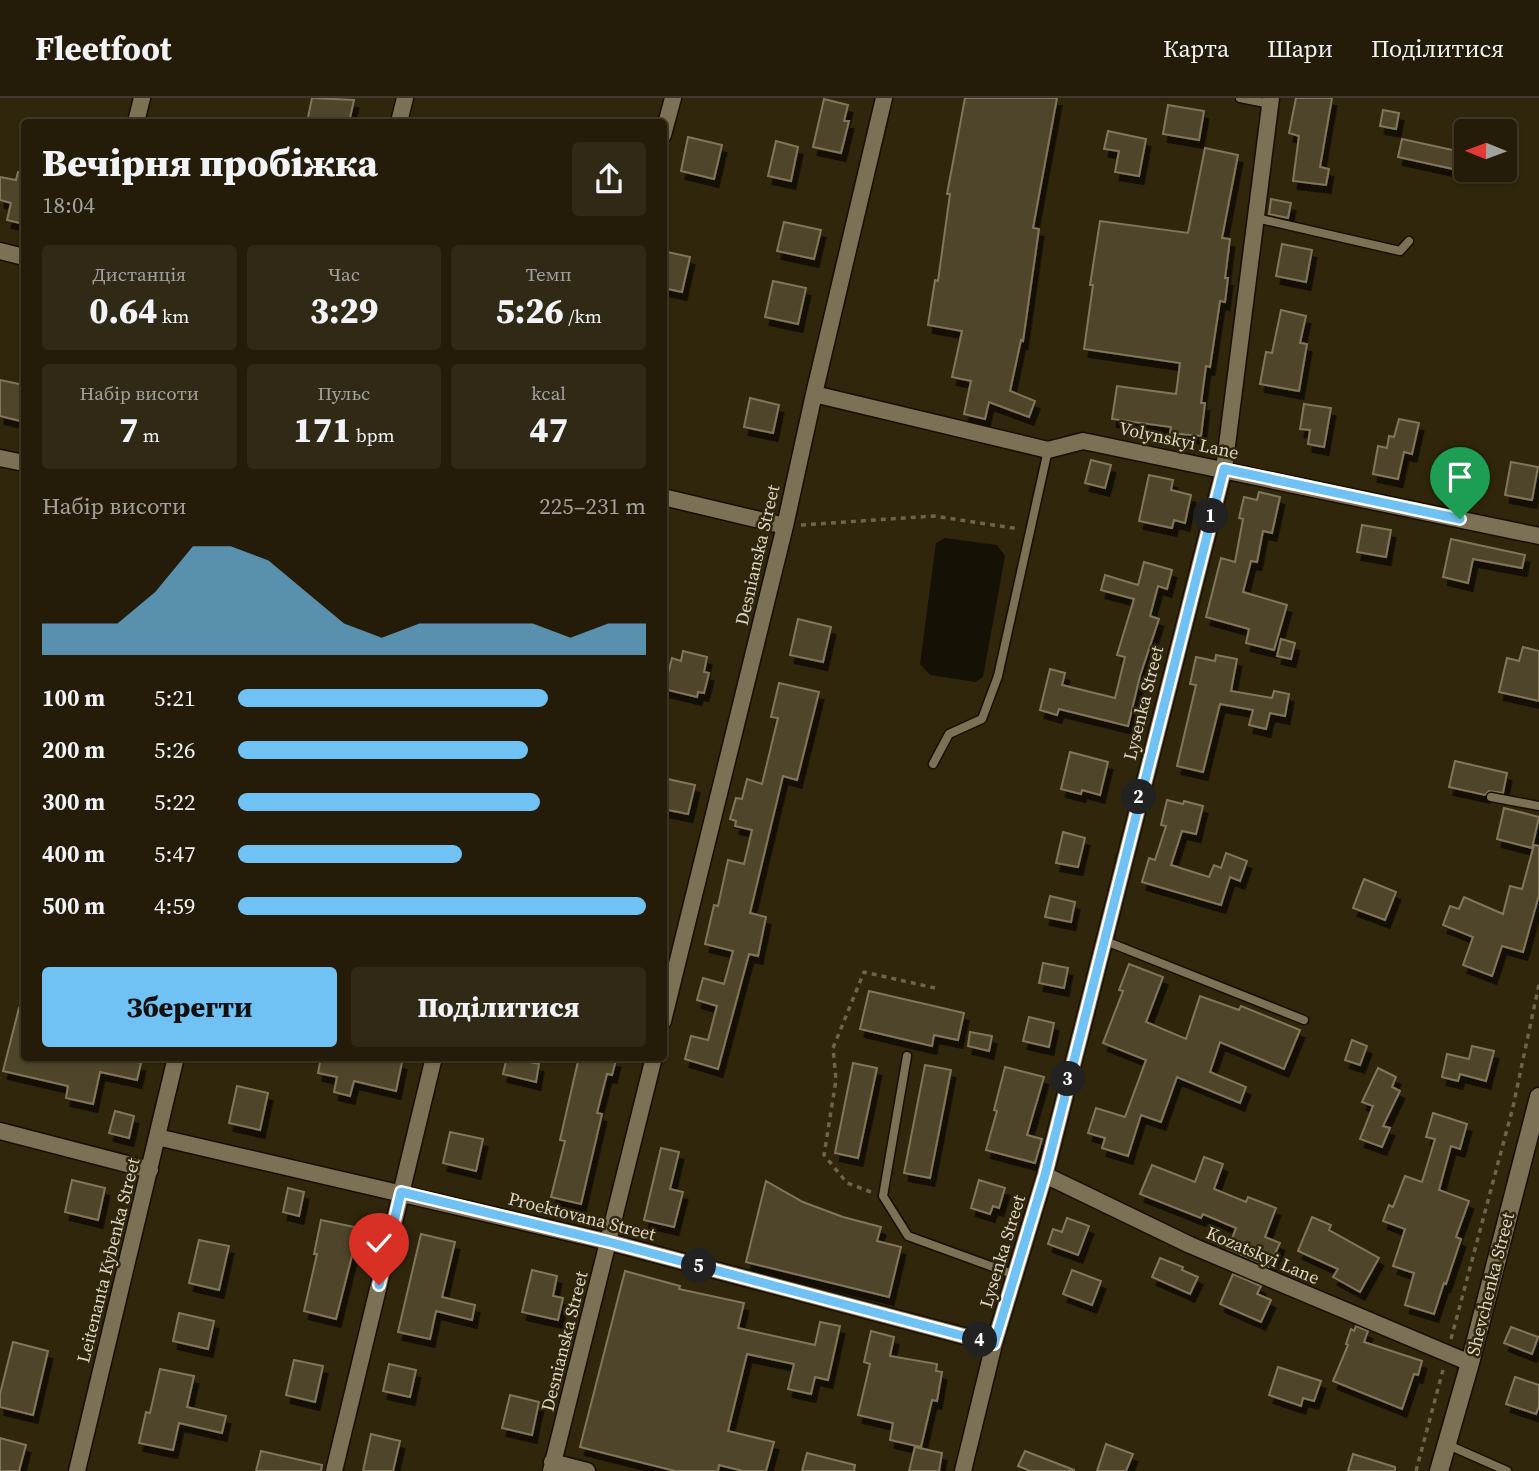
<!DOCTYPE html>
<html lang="uk">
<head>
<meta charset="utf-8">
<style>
  :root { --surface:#241c08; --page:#302916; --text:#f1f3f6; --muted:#a3a19c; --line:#413a29; --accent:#70c2f4 }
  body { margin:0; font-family:"Source Serif 4",serif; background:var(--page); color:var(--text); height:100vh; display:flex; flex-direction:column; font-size:26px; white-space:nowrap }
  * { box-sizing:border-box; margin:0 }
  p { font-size:23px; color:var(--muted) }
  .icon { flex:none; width:38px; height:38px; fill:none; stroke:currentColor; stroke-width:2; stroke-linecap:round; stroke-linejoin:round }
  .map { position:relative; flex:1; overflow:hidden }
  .drawer { position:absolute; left:21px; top:21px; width:646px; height:942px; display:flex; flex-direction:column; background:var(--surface); border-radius:7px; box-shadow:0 2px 5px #0004,0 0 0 2px var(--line) }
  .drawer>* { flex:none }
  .needle { width:46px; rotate:271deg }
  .controls { position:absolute; left:1454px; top:21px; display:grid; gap:14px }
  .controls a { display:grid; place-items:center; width:63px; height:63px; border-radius:7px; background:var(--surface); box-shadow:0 2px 5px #0004,0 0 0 2px var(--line); font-size:35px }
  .pin { position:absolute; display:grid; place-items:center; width:60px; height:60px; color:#fff; margin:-72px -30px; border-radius:50% 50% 50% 0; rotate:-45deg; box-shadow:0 0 7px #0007 }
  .pin .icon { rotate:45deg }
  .km { position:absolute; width:35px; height:35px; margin:-18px; border-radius:50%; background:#222; color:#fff; font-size:19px; line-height:35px; text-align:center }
  .round { display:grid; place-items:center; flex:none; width:74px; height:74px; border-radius:7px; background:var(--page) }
  .head { display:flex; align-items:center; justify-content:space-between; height:119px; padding:0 21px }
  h1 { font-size:38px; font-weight:800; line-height:52px }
  .figures { display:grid; grid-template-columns:repeat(3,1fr); gap:10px; height:119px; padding:7px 21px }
  .figures div { display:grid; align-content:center; border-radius:7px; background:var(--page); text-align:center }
  .figures b { font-size:35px; font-weight:800 }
  .figures small { font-size:19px; font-weight:400 }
  .figures p { font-size:19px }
  .chart { height:196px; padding:14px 21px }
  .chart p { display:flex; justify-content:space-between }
  .chart svg { width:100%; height:126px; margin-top:7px; fill:var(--accent); opacity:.7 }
  .button { display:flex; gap:14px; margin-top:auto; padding:14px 21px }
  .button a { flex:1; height:80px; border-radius:7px; background:var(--accent); color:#111; font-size:28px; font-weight:800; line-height:80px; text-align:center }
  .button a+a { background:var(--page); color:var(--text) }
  ul { padding:0 21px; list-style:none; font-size:23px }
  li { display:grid; grid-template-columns:112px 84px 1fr; align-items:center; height:52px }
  li i { height:18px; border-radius:9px; background:var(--accent) }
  header { display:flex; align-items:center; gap:42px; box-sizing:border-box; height:98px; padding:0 35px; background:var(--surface); border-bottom:2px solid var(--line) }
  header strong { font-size:33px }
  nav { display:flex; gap:38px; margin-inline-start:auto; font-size:24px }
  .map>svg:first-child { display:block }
  .water { fill:#161105 }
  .building { fill:#50452a; stroke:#82765a; stroke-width:2; filter:url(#shadow) }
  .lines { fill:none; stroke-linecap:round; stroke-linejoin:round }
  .service-casing { stroke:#180e00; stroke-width:11 }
  .minor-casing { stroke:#180e00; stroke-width:19 }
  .tertiary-casing { stroke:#180e00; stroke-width:21 }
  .path { stroke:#6c644d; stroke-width:3.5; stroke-dasharray:5 5; stroke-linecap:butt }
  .service { stroke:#7d7155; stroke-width:8 }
  .minor { stroke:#7d7155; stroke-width:16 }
  .tertiary { stroke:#7d7155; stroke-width:18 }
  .route-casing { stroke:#fff; stroke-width:14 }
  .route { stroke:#70c2f4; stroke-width:9 }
  .labels { text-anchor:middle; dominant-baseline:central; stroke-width:5; stroke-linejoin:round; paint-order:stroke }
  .street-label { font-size:18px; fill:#dcd6c7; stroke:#30260b }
</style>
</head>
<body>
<header>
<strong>Fleetfoot</strong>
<nav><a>Карта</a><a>Шари</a><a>Поділитися</a></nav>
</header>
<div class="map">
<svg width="1539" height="1373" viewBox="0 0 1539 1373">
  <defs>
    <filter id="shadow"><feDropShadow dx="4.5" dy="8" stdDeviation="0" flood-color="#0009"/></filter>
  </defs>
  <rect width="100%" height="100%" fill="#30260b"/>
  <!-- water -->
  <path class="water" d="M945,440L997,447L1005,458L983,579L976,584L930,577L920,566L936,445Z"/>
  <!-- building -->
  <path class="building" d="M312,0L354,2L349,24H307Z
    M965,0H1057L1033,130L1039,131L1023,243L1021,242L1010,293L1035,303L1029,319L989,304L985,321L964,316L971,283L952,279L962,233L928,227L935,182L938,183L950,96H947Z
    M1296,0H1332L1320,69L1329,71L1326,87L1293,83L1299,38L1289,35Z
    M824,1L848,7L844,23H849L841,55L813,49Z
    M1168,7L1204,13L1199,42L1163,36Z
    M1383,12L1399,15L1396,31L1380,28Z
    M1108,33L1146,41L1139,78L1115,74L1119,53L1104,51Z
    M688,39L722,47L714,81L681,73Z
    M1402,41L1457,53L1453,71L1398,59Z
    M776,43L798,49L791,83L768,78Z
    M1205,50L1238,57L1222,140L1230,141L1225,180H1228L1225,204L1220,203L1210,269L1206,268L1201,305H1205L1201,338L1170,335L1171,329L1112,321L1117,288L1176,296L1180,265L1084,251L1093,187H1090L1100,123L1188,135Z
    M18,74L24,75V126L7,122L11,105L0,102V79L16,82Z
    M1271,101L1291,105L1288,120L1269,116Z
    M784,124L821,132L814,161L777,153Z
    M1282,146L1312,152L1306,184L1276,178Z
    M663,153L690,159L682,194L663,190Z
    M773,183L806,190L798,226L765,219Z
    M1281,212L1306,218L1300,245L1307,246L1299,293L1260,286L1266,254L1272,255Z
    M0,282L24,287V324L0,318Z
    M750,300L779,307L773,335L744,329Z
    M1304,306L1331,310L1324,349L1308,346L1310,332L1300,331Z
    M1399,321L1419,325L1412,356L1404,354L1398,381L1373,376L1378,348L1387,350L1389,338L1394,339Z
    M1091,362L1111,367L1105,390L1085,385Z
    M1511,364L1538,369L1532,402L1505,397Z
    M1149,377L1173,382L1171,392L1191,397L1185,425L1174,422L1172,430L1139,423Z
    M1259,394L1280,399L1272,435L1263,433L1257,464L1251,463L1243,494L1287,507L1274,552L1246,545L1249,531L1206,519L1221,460L1235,464L1243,421L1239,420L1244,399L1257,402Z
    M1362,427L1391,432L1386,459L1357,454Z
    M1451,441L1525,457L1522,470L1473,461L1468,485L1443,479Z
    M1144,464L1172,472L1167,491L1158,488L1150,518L1159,521L1140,578L1128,628L1059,611L1057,617L1040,612L1050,571L1065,575L1062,587L1115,600L1125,559L1117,557L1134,501L1101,492L1105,477L1138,487Z
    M798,521L831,529L823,564L790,557Z
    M1281,541L1295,545L1291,561L1277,558Z
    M1523,549L1539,553V603L1499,594L1507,560L1519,563Z
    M683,553L707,559L704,574L709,575L704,595L698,594L697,599L664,591L672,560L681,563Z
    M1216,557L1237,561L1231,593L1272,600L1274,593L1289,596L1285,618L1270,615L1266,631L1249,627L1253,612L1220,606L1203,674L1177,668L1196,587L1190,586L1196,559L1215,563Z
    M779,585L819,594L797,682L783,678L750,815L766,819L758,858L749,856L718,971L685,961L691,938L708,942L717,908L697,902L703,880L724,886L733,853L705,846L714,807L718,808L728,762L744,766L752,732L735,728L736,723L730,721L736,700L742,701L747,681L762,686L778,620L771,619Z
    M1070,654L1108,664L1100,697L1082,692L1081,696L1061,691Z
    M1455,663L1507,675L1503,695L1489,693L1485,697L1449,689Z
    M663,680L695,687L688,716L663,711Z
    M1167,702L1183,706L1184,703L1203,708L1196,736L1182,733L1171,767L1209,779L1214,767L1221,770L1226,755L1247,763L1240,783L1230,779L1221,807L1142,784L1149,760L1155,762L1166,728L1161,727Z
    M1504,710L1539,719L1532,750L1497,741Z
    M1063,734L1085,740L1078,769L1056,765Z
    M1534,747L1539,748V797L1523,854L1502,848L1492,878L1463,867L1473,839L1443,827L1450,808L1459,811L1464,799L1503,816L1510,788L1522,791Z
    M1364,781L1396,794L1385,822L1353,810Z
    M1050,798L1075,804L1071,824L1045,819Z
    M1043,865L1068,870L1064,890L1039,885Z
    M1129,866L1163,879L1146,924L1186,941L1200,898L1239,912L1241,908L1300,932L1284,971L1220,944L1210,974L1246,989L1240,1005L1177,979L1161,1024L1141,1017L1128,1058L1102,1050L1105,1040L1088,1035L1096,1010L1125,1019L1146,962L1103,945L1123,893L1119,892Z
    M869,893L964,915L958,942L934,937L932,948L860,931Z
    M19,910L24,911V959H112L141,965L137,982L100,974L93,1006L66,1000L68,988L3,973Z
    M1029,919L1054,925L1049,949L1023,943Z
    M970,934L992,938L989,953L968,948Z
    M1352,942L1367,948L1360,967L1345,962Z
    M1472,948L1494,953L1486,983L1460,976L1458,983L1442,979L1447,956L1469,961Z
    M321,959H381L402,964L396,993L354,983L350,998L334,994L337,979L318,975Z
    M507,959L539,966L536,984L503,976Z
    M579,959H606L616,962L612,977L607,976L597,1015L602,1016L581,1106L551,1099L565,1043L560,1042Z
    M853,965L877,970L858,1060L835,1055Z
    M925,967L951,972L930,1080L904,1075Z
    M1005,969L1044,979L1027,1037L1042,1041L1035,1065L986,1052L997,1013L994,1012Z
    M1378,970L1396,979L1392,989L1400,993L1383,1028L1390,1030L1382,1049L1360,1041L1373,1008L1362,1004Z
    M237,988L268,995L260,1032L229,1025Z
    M115,1013L134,1018L129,1040L109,1035Z
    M1433,1015L1467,1026L1460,1051L1451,1048L1439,1092L1469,1103L1456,1139L1461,1141L1446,1186L1444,1185L1434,1216L1405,1207L1414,1175L1393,1168L1405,1131L1383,1123L1389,1107L1393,1109L1405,1078L1422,1084L1435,1041L1426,1039Z
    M450,1034L483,1041L476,1073L443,1065Z
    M661,1050L679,1054L670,1091L683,1094L674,1129L644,1122Z
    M1204,1059L1223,1066L1214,1091L1246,1104L1248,1099L1276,1110L1265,1139L1280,1145L1269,1169L1228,1151L1236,1130L1203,1116L1201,1120L1140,1096L1152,1067L1195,1084Z
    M72,1082L105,1090L98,1122L65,1114Z
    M979,1082L1005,1090L999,1110L993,1108L990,1116L971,1110Z
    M766,1083L803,1104L843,1119L881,1129L877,1143L901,1149L889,1199L746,1164Z
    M288,1090L304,1094L299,1118L283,1114Z
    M1312,1119L1331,1127L1329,1132L1379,1160L1360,1194L1333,1179L1338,1171L1298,1153Z
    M1067,1120L1089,1128L1078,1157L1048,1146L1053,1131L1062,1134Z
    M321,1122L359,1130L336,1221L304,1213L317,1156H314Z
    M421,1136L455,1144L442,1199L475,1207L472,1222L436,1213L430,1241L398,1234Z
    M199,1142L229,1148L219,1192L189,1185Z
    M1160,1160L1183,1169L1182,1172L1198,1179L1190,1196L1152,1179Z
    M532,1172L557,1178L553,1198L563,1200L558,1222L522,1214Z
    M1072,1172L1101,1183L1092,1207L1063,1196Z
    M625,1173L680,1188L679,1191L744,1205L738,1230L815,1247L820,1224L840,1228L828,1282L815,1279L811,1296L788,1291L794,1266L747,1256L728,1333L774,1344L766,1373H743L719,1367L718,1373H675L580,1349Z
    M1233,1176L1261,1188L1257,1196L1271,1202L1261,1224L1220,1206Z
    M179,1215L214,1223L208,1251L173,1243Z
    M1356,1228L1368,1233L1364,1244L1422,1263L1418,1277L1414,1276L1402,1311L1333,1283L1348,1247L1346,1246L1351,1231L1354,1233Z
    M1511,1229L1538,1239L1532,1256L1504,1245Z
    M871,1233L894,1239L890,1258L937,1266L936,1273L942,1274L937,1303L932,1302L921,1349L890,1342L893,1325L858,1317L870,1266L864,1264Z
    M13,1244L48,1253L33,1317L0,1309V1296Z
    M294,1262L323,1268L315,1304L286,1297Z
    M389,1266L416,1272L410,1299L383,1293Z
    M1278,1269L1321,1283L1314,1303L1303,1300L1301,1308L1269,1297Z
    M160,1271L194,1278L187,1309L226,1318L222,1335L179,1325L173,1352L139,1345L146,1314L150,1315Z
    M1515,1279L1539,1287V1308L1536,1316L1506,1306Z
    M510,1297L539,1304L532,1337L502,1330Z
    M371,1336L400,1343L393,1373H363Z
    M0,1340L26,1347L19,1373H0Z
    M1106,1346L1133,1356L1126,1373H1097Z
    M915,1349L942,1355L939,1373H909Z
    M261,1353L322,1367L321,1373H256Z
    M1025,1353L1074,1372V1373H1030L1018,1368Z
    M807,1355L855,1367L854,1373H802Z
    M1353,1356L1395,1369V1373H1348Z"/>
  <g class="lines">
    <!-- service casing -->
    <g class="service-casing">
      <path id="service" d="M1240,0L1270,6
        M1256,120L1400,153L1409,143
        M933,666L949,636L982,621L998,578L1048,352
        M1491,699L1539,708
        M1103,842L1304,922
        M907,958L883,1098L908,1138L1015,1177
        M1446,1346L1507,1373"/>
    </g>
    <!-- minor casing -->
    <g class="minor-casing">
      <path id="minor" d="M136,24L142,0
        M399,24L405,0
        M663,37L673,0
        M0,153L24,159
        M814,296L1048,352L1083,343L1539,438
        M0,360L24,365
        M663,399L785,428
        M663,923L785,428L814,296L884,0
        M0,1033L150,1072
        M157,1039L609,1144L994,1246
        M1045,1077L1190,1147L1470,1265
        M552,1364L587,1373
        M77,1373L176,959
        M334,1373L434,959
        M551,1373L654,959
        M963,1373L994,1246L1045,1077L1224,371L1271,0"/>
    </g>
    <!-- tertiary casing -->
    <g class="tertiary-casing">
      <path id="tertiary" d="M1439,1373L1470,1265L1539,999"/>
    </g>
    <!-- path -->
    <path class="path" d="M801,427L934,418L1019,431
      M871,1094L847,1085L824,1057L836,982L833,950L864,874L935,890
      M1451,1241L1513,1009L1539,886
      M1416,1373L1443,1272"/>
    <!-- service -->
    <use href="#service" class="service"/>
    <!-- minor -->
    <use href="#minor" class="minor"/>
    <!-- tertiary -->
    <use href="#tertiary" class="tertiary"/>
  </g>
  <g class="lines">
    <!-- route casing -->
    <g class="route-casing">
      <path id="route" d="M379,1187L401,1094L609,1144L994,1246L1045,1077L1224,371L1460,421"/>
    </g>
    <!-- route -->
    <use href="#route" class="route"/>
  </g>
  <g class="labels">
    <!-- street labels -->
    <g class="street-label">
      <text transform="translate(1179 342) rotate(12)">Volynskyi Lane</text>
      <text transform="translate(757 457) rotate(-77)">Desnianska Street</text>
      <text transform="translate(1143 605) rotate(-76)">Lysenka Street</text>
      <text transform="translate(582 1118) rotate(14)">Proektovana Street</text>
      <text transform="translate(1002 1153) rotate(-73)">Lysenka Street</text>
      <text transform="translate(1263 1157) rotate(23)">Kozatskyi Lane</text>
      <text transform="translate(108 1162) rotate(-76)">Leitenanta Kybenka Street</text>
      <text transform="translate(1490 1186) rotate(-76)">Shevchenka Street</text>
      <text transform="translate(564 1243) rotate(-76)">Desnianska Street</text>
    </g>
  </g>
</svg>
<div class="controls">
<a><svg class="needle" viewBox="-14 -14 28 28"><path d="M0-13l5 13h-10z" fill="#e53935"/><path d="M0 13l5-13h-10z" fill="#a3a19c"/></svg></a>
</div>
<div class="pin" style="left:1460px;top:421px;background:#1e9e55"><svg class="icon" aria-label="arrive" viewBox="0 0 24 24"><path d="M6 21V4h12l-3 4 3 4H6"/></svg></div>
<div class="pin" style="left:379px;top:1187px;background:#d93025"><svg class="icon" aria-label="check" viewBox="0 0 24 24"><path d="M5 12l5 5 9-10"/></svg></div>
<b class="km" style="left:1211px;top:418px">1</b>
<b class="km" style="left:1139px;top:699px">2</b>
<b class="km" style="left:1068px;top:981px">3</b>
<b class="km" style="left:980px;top:1242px">4</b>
<b class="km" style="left:699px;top:1168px">5</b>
<section class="drawer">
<div class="head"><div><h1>Вечірня пробіжка</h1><p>18:04</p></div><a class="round"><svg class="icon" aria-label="share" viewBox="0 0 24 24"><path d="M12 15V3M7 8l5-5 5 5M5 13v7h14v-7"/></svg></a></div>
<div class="figures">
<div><p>Дистанція</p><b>0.64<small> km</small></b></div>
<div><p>Час</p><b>3:29</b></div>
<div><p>Темп</p><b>5:26<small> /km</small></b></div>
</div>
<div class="figures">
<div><p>Набір висоти</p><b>7<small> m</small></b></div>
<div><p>Пульс</p><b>171<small> bpm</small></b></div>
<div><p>kcal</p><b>47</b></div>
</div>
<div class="chart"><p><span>Набір висоти</span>225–231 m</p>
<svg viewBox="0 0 160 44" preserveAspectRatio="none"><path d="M0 44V33L10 33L20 33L30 22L40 6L50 6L60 11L70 22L80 33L90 38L100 33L110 33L120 33L130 33L140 38L150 33L160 33V44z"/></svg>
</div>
<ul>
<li><b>100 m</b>5:21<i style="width:76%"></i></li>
<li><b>200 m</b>5:26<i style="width:71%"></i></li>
<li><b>300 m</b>5:22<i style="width:74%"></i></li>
<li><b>400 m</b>5:47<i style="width:55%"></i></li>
<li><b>500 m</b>4:59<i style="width:100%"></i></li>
</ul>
<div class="button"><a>Зберегти</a><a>Поділитися</a></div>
</section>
</div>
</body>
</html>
